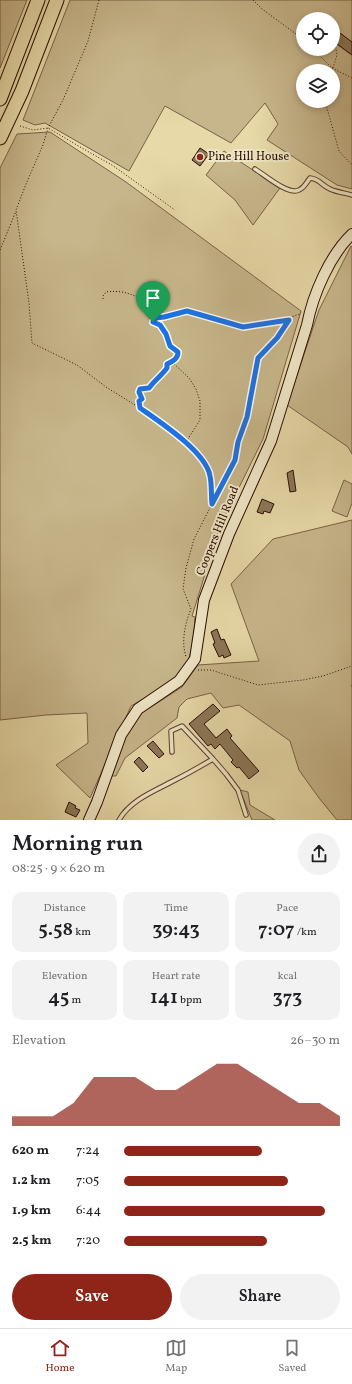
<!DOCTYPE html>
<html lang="en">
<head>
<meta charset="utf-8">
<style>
  :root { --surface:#fff; --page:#f2f2f2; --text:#202124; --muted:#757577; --line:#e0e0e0; --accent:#8f2418 }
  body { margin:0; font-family:Vollkorn,serif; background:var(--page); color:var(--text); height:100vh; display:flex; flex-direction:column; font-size:15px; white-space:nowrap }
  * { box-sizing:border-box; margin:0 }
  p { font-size:13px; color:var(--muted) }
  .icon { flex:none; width:22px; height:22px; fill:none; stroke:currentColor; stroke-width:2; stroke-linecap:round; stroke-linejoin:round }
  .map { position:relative; height:820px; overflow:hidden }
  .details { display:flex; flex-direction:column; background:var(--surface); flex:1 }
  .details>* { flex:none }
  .tools { position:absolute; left:296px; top:12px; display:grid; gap:8px }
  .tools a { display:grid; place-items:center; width:44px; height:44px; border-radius:50%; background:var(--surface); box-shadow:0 2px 6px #0003; font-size:20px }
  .pin { position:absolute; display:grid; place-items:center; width:34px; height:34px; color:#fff; margin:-41px -17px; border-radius:50% 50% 50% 0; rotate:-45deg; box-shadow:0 0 4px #0007 }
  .pin .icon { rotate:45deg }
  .round { display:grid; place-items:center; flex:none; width:42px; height:42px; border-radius:21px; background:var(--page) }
  .head { display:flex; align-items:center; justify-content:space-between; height:68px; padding:0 12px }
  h1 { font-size:22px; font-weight:600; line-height:30px }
  .figures { display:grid; grid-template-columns:repeat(3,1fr); gap:6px; height:68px; padding:4px 12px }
  .figures div { display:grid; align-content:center; border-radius:10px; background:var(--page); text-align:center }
  .figures b { font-size:20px; font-weight:600 }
  .figures small { font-size:11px; font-weight:400 }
  .figures p { font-size:11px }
  .chart { height:112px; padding:8px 12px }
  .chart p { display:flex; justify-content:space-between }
  .chart svg { width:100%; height:72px; margin-top:4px; fill:var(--accent); opacity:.7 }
  .primary-button { display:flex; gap:8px; margin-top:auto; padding:8px 12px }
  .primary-button a { flex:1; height:46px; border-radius:24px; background:var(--accent); color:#fff; font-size:16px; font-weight:600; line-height:46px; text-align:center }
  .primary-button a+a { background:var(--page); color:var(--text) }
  ul { padding:0 12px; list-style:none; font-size:13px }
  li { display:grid; grid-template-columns:64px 48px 1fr; align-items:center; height:30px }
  li i { height:10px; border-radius:5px; background:var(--accent) }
  .menu { display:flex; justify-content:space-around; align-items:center; height:56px; border-top:1px solid var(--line); background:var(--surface); font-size:11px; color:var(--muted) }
  .menu a { display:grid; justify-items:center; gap:2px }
  .menu .on { color:var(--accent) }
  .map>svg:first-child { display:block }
  .green { fill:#c7b68b; stroke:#786146; fill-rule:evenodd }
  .building { fill:#8c7757; stroke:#2a0c00 }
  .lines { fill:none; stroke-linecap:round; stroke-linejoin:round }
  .lane-casing { stroke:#593f2a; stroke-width:5.5 }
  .secondary-casing { stroke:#2a0c00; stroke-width:12 }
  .highway-casing { stroke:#2a0c00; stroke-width:15 }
  .path { stroke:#2a0c00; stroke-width:1; stroke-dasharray:1 2; stroke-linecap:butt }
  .lane { stroke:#efe6c6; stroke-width:3.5 }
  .secondary { stroke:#efe6c6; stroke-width:10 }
  .highway { stroke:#e7d9a8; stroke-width:13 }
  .route-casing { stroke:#fff; stroke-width:8 }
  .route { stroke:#1a73e8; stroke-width:5 }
  .poi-dot { fill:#8f2418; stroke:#efe6c6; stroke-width:1.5 }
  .labels { text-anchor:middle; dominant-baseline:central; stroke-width:4; stroke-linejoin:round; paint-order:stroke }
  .poi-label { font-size:12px; fill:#2a0c00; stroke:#efe6c6; text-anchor:start }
  .street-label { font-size:12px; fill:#2a0c00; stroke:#efe6c6 }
</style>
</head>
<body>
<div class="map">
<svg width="352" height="820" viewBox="0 0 352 820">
  <rect width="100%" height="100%" fill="#e7d9a8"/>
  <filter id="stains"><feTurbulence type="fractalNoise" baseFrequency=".005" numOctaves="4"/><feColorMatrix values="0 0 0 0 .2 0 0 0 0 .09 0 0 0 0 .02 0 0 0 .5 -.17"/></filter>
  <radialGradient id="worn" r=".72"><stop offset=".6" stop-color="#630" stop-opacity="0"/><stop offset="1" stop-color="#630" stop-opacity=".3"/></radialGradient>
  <!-- green -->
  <path class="green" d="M0,0H27L0,68Z
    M70,0H352V42L333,28V19H303V49H333V41L350,54L352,52V189L337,185L267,140L278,124L265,103L231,143L165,106L129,171L45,123L35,125L23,120ZM303,71H333V101H303Z
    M50,132L126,182L301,311L263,439L220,526L192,616L195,617L193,645L186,667L174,681L131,706L90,798L56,765L88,743L87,713L46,715L0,720V168L17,134Z
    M224,151L280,188L253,225L235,200L206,175Z
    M351,246L352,247V454L348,447L287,405L319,310Z
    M344,480L352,484V503L347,517L332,511Z
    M352,520V684L351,686L352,687V820H337L319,798L299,770L290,741L239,705L223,708L211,693L187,699L179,707L177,718L125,758L116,776H110L123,736L140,714L182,687L198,665L259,661L231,584L273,539Z
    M240,790L248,792L250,805L275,820H252Z"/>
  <!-- building -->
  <path class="building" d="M333,28L352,42V55L333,41Z
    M200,148L209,154L200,166L192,160Z
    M293,470L296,491L290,492L287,473Z
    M262,499L274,504L270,513L264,511L263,514L257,512Z
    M217,629L221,640L224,639L231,655L224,658L223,655L219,657L213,644L215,643L211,632Z
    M213,704L220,711L204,724L216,738L227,729L232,736L230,738L259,771L249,779L239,767L237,768L231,762L233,760L220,744L215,749L211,744L208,746L189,724Z
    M153,741L164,754L159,758L147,746Z
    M139,757L148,767L143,772L134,762Z
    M69,802L76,806L75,808L80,810L76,817L65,812Z"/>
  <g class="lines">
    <!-- lane casing -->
    <g class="lane-casing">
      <path id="lane" d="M255,169C265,175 289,196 299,190C304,188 307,182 310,178C320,179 321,185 330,189C336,192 345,193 352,195
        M172,752L171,731L182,726L213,759
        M119,820C131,799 157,790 177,779C189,773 201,766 213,759L226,774L238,790L246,815"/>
    </g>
    <!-- secondary casing -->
    <g class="secondary-casing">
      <path id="secondary" d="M89,820L97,802L121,735L138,709L179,681L195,659L204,600L229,534L271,441L307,325C313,294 330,255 352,234"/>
    </g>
    <!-- highway casing -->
    <g class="highway-casing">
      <path id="highway" d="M0,99L38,0
        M0,138L22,91L57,0"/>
    </g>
    <!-- path -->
    <path class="path" d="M99,0L88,41L63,100L48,128L43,145L26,184L16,210L29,303L32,343L77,365L106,387L151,415L186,443L200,455L210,475L212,504L194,539L186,568L183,589L191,609C185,624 181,641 186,657
      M253,0L262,9L303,39
      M313,49L332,68L352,78
      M332,71L337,55L336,49
      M325,101L339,151L352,165
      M20,126L33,130L48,128L87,151L112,165L175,210
      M0,250L16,211
      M103,299V296L106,292C119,290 131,293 143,300L146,315L153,321L160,325L166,334L170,346L178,352C178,359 173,361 167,364V368C161,376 155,380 149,388L140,389L139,392L142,399L139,401L140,408
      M153,321L156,318L164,317L187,311L243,327L288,321
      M172,362L189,378L196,389L200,401V420L186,442
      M212,503L235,460L238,442L247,417L258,358L277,338L289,321L288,318L300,314
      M198,670H211L258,685L303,680L323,676L352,666"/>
    <!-- lane -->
    <use href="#lane" class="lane"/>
    <!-- secondary -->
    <use href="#secondary" class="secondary"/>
    <!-- highway -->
    <use href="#highway" class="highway"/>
  </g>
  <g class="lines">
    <!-- route casing -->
    <g class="route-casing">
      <path id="route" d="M187,311L243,327L289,320L277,338L258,358L247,417L238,442L235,460L212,504C211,495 212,485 210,476C206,452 160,422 140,408L139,401L142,399L139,392L140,389L149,388C155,380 161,376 167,368V364C173,361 178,359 178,352L170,346L166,334L160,325L153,322L156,318L164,317Z"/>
    </g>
    <!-- route -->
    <use href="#route" class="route"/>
  </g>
  <!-- markers -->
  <circle class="poi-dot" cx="200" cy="157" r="4"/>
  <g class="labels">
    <!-- poi labels -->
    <g class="poi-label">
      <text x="208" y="157">Pine Hill House</text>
    </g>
    <!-- street labels -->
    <g class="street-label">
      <text transform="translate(218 531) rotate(-68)">Coopers Hill Road</text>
    </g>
  </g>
  <rect width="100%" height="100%" filter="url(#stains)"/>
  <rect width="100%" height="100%" fill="url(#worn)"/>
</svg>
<div class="tools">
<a><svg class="icon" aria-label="locate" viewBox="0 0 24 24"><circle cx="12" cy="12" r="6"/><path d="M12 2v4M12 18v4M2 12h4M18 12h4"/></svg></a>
<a><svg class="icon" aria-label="layers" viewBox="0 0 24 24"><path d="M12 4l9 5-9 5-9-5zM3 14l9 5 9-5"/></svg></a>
</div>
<div class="pin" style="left:153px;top:322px;background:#1e9e55"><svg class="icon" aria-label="arrive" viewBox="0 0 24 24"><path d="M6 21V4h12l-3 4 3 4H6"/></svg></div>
</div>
<section class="details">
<div class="head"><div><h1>Morning run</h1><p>08:25 · 9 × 620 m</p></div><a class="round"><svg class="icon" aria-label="share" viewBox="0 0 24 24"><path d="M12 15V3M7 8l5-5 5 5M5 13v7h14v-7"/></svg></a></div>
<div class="figures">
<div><p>Distance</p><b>5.58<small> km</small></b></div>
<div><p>Time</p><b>39:43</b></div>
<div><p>Pace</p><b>7:07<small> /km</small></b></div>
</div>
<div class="figures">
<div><p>Elevation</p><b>45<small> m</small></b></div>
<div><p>Heart rate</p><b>141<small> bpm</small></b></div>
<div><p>kcal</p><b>373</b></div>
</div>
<div class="chart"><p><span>Elevation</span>26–30 m</p>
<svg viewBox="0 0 160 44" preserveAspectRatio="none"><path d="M0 44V38L10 38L20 38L30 30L40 14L50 14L60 14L70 22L80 22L90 14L100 6L110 6L120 14L130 22L140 30L150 30L160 38V44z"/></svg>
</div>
<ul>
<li><b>620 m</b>7:24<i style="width:64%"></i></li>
<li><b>1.2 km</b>7:05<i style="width:76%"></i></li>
<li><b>1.9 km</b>6:44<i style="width:93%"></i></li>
<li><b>2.5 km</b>7:20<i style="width:66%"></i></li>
</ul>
<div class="primary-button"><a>Save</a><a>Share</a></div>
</section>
<nav class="menu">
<a class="on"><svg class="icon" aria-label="home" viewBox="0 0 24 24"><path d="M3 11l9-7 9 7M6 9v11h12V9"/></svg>Home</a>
<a><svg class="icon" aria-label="map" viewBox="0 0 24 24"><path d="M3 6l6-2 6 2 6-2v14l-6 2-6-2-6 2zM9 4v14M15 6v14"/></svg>Map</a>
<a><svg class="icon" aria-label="saved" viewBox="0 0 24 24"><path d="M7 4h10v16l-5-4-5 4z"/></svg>Saved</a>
</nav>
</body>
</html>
